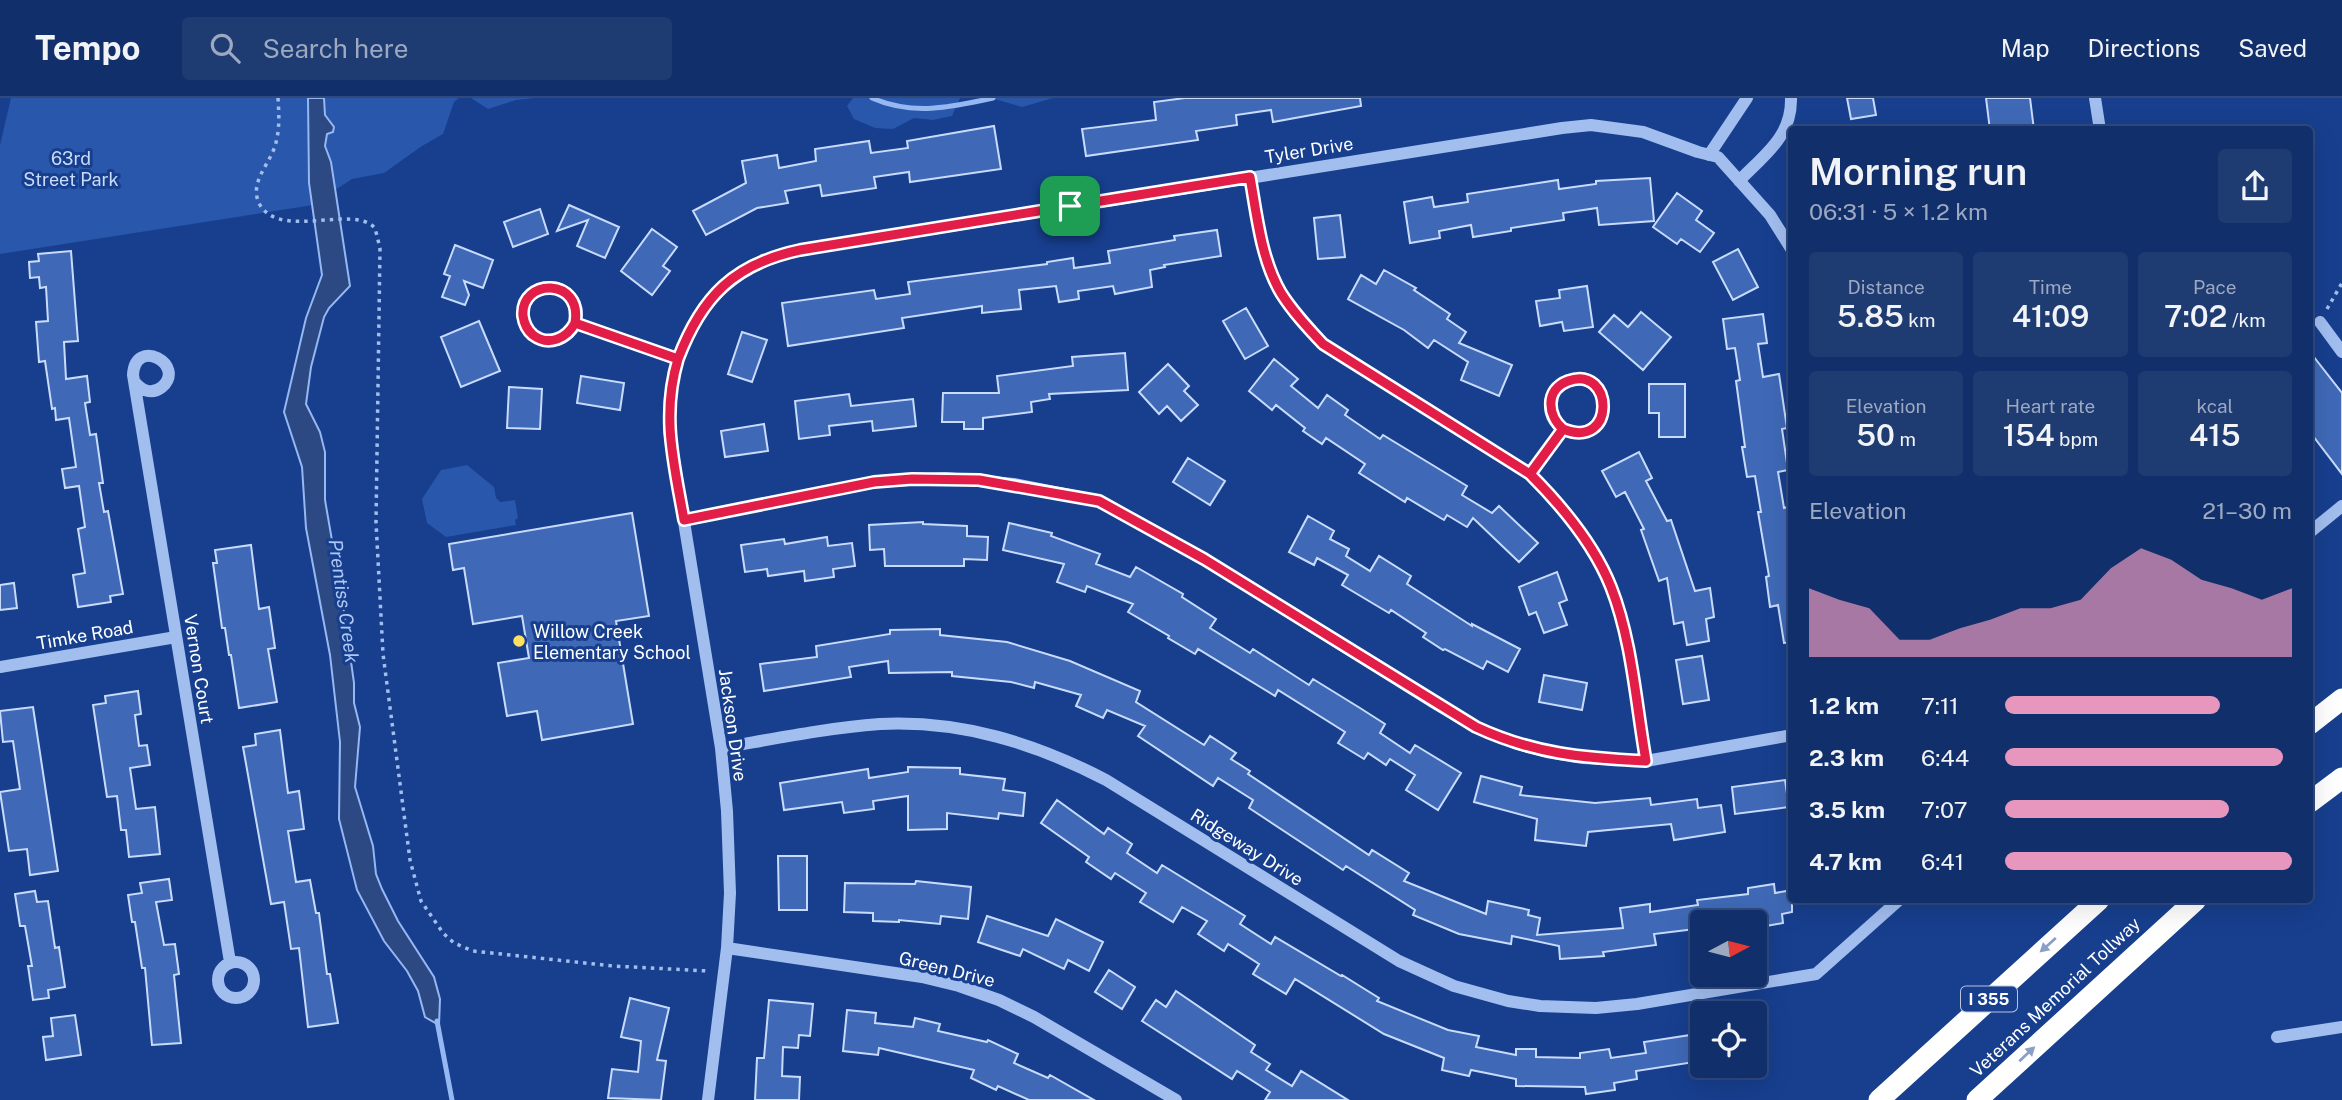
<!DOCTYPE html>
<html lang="en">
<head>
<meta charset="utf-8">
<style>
  :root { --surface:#112f6a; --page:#1e3b72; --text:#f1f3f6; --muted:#9ca9c1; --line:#304a7e; --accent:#e797bd }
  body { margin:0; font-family:"Public Sans",sans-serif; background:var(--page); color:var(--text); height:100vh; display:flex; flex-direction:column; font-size:26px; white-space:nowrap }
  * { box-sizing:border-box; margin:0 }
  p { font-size:23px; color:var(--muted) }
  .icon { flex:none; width:38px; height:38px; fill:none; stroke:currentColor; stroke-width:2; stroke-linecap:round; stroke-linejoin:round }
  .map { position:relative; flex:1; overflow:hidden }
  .drawer { position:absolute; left:1788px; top:28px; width:525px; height:777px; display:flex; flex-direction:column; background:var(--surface); border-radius:7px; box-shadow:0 7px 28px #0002,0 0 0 2px var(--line) }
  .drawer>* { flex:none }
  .needle { width:46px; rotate:83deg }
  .tools { position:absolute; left:1690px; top:812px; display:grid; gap:14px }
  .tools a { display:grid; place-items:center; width:77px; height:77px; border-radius:7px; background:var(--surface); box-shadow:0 7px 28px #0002,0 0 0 2px var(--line); font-size:35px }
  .pin { position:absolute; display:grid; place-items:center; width:60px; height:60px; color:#fff; margin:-30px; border-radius:14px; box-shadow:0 4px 10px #0006 }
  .round { display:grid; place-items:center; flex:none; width:74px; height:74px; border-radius:7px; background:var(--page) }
  .head { display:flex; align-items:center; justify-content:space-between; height:119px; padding:0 21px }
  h1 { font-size:38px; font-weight:600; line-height:52px }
  .metrics { display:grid; grid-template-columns:repeat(3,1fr); gap:10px; height:119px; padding:7px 21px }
  .metrics div { display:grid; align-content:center; border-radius:7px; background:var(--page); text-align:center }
  .metrics b { font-size:30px; font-weight:600 }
  .metrics small { font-size:19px; font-weight:400 }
  .metrics p { font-size:19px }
  .chart { height:196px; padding:14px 21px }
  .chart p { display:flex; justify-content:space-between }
  .chart svg { width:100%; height:126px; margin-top:7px; fill:var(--accent); opacity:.7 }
  ul { padding:0 21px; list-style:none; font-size:23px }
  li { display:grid; grid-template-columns:112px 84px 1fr; align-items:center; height:52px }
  li i { height:18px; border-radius:9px; background:var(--accent) }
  header { display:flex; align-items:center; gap:42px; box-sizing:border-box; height:98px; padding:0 35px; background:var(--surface); border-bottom:2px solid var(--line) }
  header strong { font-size:33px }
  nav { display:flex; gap:38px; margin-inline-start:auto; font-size:24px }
  .search { width:490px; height:63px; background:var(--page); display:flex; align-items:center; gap:18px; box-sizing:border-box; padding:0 24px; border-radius:7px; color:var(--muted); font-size:26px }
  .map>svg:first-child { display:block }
  .green { fill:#2957ac }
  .water { fill:#2c4984; stroke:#95b7f2; stroke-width:2 }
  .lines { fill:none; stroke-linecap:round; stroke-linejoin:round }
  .stream { stroke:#95b7f2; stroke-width:5 }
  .building { fill:#3f69b7; stroke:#c9dbfb; stroke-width:2 }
  .path { stroke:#a2beef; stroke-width:3.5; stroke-dasharray:3.5 5; stroke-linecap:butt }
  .minor { stroke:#a2beef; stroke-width:12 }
  .highway { stroke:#fff; stroke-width:21 }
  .oneway { fill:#8b9fc6 }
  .route-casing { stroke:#fff; stroke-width:14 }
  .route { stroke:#e11d48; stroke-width:9 }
  .poi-dot { fill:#ffe161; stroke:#173f8e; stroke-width:2.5 }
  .labels { text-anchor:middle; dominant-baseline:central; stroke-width:6; stroke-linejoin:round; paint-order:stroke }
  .shield { fill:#173f8e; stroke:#b9c5dd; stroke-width:2 }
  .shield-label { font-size:16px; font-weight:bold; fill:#fff }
  .street-label { font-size:18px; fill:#fff; stroke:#173f8e }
  .park-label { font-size:18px; fill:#c9dbfb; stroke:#173f8e }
  .poi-label { font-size:18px; fill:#fff; stroke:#173f8e; text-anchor:start }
  .water-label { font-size:19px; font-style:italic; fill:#aec8f6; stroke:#173f8e }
</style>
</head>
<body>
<header>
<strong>Tempo</strong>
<div class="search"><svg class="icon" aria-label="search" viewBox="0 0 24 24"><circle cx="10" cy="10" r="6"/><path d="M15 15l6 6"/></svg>Search here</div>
<nav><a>Map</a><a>Directions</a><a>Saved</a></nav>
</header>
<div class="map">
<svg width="2342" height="1002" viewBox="0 0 2342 1002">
  <rect width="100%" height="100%" fill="#173f8e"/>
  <!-- green -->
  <path class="green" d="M11,0H308L309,85L313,107L0,156V47Z
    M324,0H459L454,4L443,36L422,48L384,75L352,81L335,92L331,64L325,48L330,22L325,17Z
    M471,0H535L516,2L488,11Z
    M853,0H960L952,18L933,22L914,20L893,31L875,30L854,21L847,8Z
    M991,0H1053L1022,9Z
    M467,367L494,389L496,400L500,404L515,402L518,420L515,422L516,427L446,439L427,425L422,401L441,372Z"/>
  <!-- water -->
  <path class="water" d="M308,0H324L325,17L334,29L333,34L327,36L325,48L331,64L350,188L329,210L324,219L311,269L306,306L320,334L325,354V402L343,506L354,585V605L360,629L355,689L373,748L376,776L382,791L398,823L434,879L440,901L439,927L425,919L418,893L407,873L384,843L357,792L339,721L340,644L330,557L306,430L302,369L284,314L306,220L322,177L309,85Z"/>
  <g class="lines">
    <!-- stream -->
    <path class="stream" d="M872,0C912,18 952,9 993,0
      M437,923L452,1002"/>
  </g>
  <!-- building -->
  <path class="building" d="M1185,0H1360L1361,8L1273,24L1271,12L1236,17L1237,27L1196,33L1198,42L1086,58L1082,31L1156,22L1154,4Z
    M1847,0H1873L1876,17L1851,21Z
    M1986,0H2030L2034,32H1990Z
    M994,28L1001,71L910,84L909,74L874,79L876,90L822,98L820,87L785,93L788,105L757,110L706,137L693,113L746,85L742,63L777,57L779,70L816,63L815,51L869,43L871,55L908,50L907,43Z
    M1650,80L1654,123L1599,127L1597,110L1563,115L1564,122L1511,130V133L1473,139L1471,127L1439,133L1440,140L1410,145L1404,104L1432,99L1434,109L1468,104L1467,96L1558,82L1559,91L1596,86V83Z
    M1677,95L1702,113L1696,122L1714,135L1700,154L1681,141L1677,146L1653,129Z
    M569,107L619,129L605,160L577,148L588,122L557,133Z
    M540,111L548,136L513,149L504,124Z
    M1340,117L1345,159L1318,161L1314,120Z
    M652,131L677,149L663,168L670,173L652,197L621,173Z
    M1217,132L1221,158L1164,167L1165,169L1150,172L1152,189L1115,196L1113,188L1078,193L1079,201L1059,204L1056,188L1019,192L1021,211L982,215V208L902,220L904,230L788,248L782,205L874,192L876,201L910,196L908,184L1047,166V164L1073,160L1074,170L1110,165L1108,153L1175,142L1174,138Z
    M455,147L493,162L483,190L464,183L469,197L465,207L442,199L450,178L444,176Z
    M1738,151L1758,189L1733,202L1713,164Z
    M71,153L78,243L64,244L66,281L87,278L90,304L85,305L90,337L96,336L103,385H99L104,414L108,413L123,496L110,498L111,504L78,509L73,477L85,475L78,431L85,429L79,388L65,390L62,371L76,369L69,320L56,322L55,310L52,311L45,263L39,264L36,224L48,223L46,189L40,190L39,179L30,180L29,164L39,163L38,156Z
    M1384,172L1416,190L1414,192L1450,216L1447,221L1466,234L1459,245L1512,267L1499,298L1461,282L1468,264L1434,242L1428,250L1404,232L1348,201L1361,177L1376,186Z
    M1587,188L1593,229L1564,233L1562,224L1540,228L1536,203L1560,200L1559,192Z
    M1246,210L1268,248L1245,261L1223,223Z
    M1641,214L1671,239L1643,272L1599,234L1614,217L1628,229Z
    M1763,216L1767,245L1758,246L1763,279L1779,276L1787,330L1782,331L1788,372L1778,374L1784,410L1792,408V544L1784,545L1778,507L1770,509L1766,479L1769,478L1758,414H1761L1755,378L1747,379L1742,349H1745L1736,283L1740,282L1735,250L1727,251L1723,221Z
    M479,223L500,273L461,289L441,239Z
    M742,234L767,242L752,284L728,276Z
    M2310,254L2342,295V376L2310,334Z
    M1125,255L1128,292L1049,296L1050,301L1031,304L1032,314L983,320V331H964V324H942L943,295H999L997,278L1073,268L1072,259Z
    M1274,261L1298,281L1291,288L1318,310L1327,297L1348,312L1345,317L1380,341L1383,337L1467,388L1462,397L1492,415L1499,408L1538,445L1519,464L1473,420L1467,429L1447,417L1444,422L1407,400L1405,404L1359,375L1365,366L1326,340L1322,346L1303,333L1305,330L1276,307L1272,312L1249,293Z
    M1168,266L1189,288L1184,293L1198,307L1181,323L1167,308L1159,316L1139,294Z
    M581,278L624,285L620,312L577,305Z
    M1649,286H1685V339H1659V315H1649Z
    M509,289L542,291L540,331L507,330Z
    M849,296L851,308L913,301L916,328L873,333L872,323L829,328L830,337L799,341L795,303Z
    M764,326L768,353L725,359L721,333Z
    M1639,354L1652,380L1646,383L1667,423L1671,422L1695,493L1710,490L1714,519L1706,521L1709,543L1687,547L1683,524L1674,526L1667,480L1659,483L1641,432L1644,431L1625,394L1616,399L1602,373Z
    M1188,360L1225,383L1210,407L1173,384Z
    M632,415L649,518L616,523L633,626L542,642L537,613L507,618L498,565L529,560L522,518L473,526L464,470L453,472L449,446Z
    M1308,418L1334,433L1330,441L1349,451L1346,458L1370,473L1379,458L1411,478L1407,486L1472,528V526L1520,551L1508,574L1487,563L1483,571L1445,551L1443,552L1423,539L1426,535L1391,512L1389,515L1342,487L1348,477L1317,460L1314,467L1289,454Z
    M923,424V426L967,428V438L988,439L987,462L964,461V468H885L884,451L870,452L869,427Z
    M1009,425L1052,435L1051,438L1100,456L1096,466L1130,479L1136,469L1183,496L1182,499L1216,521L1210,530L1250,555L1253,551L1309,587L1313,581L1360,610L1385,626L1380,635L1410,655L1415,647L1461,675L1438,712L1406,692L1415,677L1390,661L1386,667L1368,655L1364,661L1338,645L1345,634L1278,592L1275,598L1198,551L1195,556L1168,540L1169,538L1128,514L1133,506L1087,488L1085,494L1057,484L1064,466L1003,452Z
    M827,439L828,448L852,445L855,468L833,471L834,479L805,483L804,473L768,478L767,471L745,474L741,447L784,441L785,446Z
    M251,447L259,511L269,509L275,550L268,551L277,604L239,610L231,557H229L225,530H222L213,465H217L215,452Z
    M1557,474L1567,502L1559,505L1567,527L1544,535L1536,514L1529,517L1519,489Z
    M14,485L17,510L0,512V487Z
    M940,531V537L1007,544L1070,563L1140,593L1136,604L1204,647L1210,638L1236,655L1231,661L1250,673L1248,676L1369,757L1372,752L1409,775L1404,783L1486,816L1488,803L1529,812L1528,817L1540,820L1537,837L1623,830L1620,810L1650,806V814L1698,807L1697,802L1748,796V790L1774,786L1775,795L1792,792V814L1782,816L1783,825L1755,830V824H1703V830L1654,836L1656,847L1603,854L1604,858L1560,861L1559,848L1512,838L1511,846L1459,836L1413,817L1415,812L1346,768L1343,772L1249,710L1253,702L1218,680L1213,688L1138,638L1145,628L1107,612L1103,620L1076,608L1081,597L1035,584L1034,590L1011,584L952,578V574L889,575L888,563L849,569L851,579L764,593L760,566L817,559L816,548L890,536V532Z
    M1702,558L1709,602L1683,606L1676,562Z
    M1544,577L1587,585L1582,612L1539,604Z
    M138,593L141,616L135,617L139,648L147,647L150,667L130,670L136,711L155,709L160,756L129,759L126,732H121L117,698L107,699L93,607L106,605L105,598Z
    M33,609L58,773L30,777L27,751L9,753L0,694L20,691L13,643L3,644L0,613Z
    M280,632L288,695L299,693L304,731L288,733L296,784L310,782L316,815H319L327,876H330L338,925L308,929L299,850L291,851L284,804L271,806L243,649L256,647L255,636Z
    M908,669L960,670V676L1005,681L1003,692L1025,695L1023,718L999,715L998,721L947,715V731L908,732V698L873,703L874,711L844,715L842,704L784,712L780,685L868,671L869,680L908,674Z
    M1481,678L1522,689L1520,697L1595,705L1650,700L1651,707L1697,701L1698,710L1721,707L1725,734L1674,742L1671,726L1588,734L1586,748L1535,742L1537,721L1474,704Z
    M1785,682L1789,709L1735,716L1732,689Z
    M1057,702L1104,736L1108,730L1132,746L1127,755L1157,775L1162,767L1245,818L1240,826L1271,846L1275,839L1341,878L1342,877L1379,900L1377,903L1448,932L1479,938L1476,949L1516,957V951H1536V959L1580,960V955L1609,951L1611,960L1646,955L1644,944L1697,936L1701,963L1636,973L1637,981L1614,985L1615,992L1586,996L1585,989L1516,988V981L1471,972L1469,978L1442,972L1444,960L1384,936L1295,881L1286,896L1253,876L1259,866L1228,846L1224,853L1198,836L1207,823L1182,809L1173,824L1140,804L1146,795L1115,775L1111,781L1086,764L1089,759L1041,725Z
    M778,758H807V812H779Z
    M169,781L172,802L156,804L164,847L175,846L179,876L174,877L181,945L152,947L145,870H142L135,824H132L128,797L142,795L140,785Z
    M916,783L971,789L968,821L941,818L940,826L899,822V824L873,823V815L844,814L845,785L915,786Z
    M35,793L37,804L48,803L55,850L59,849L65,889L48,892L49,900L33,902L28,868H32L25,828H20L15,796Z
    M987,818L1048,838L1056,821L1103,844L1089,873L1068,862L1064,871L1023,851L1020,858L978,844Z
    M1109,872L1135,889L1122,911L1095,894Z
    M1176,893L1255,947L1251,954L1270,966L1266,972L1292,988L1301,973L1348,1002H1265L1270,994L1237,973L1232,981L1142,923L1156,902L1166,909Z
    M630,900L669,910L657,962L666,963L661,1002L608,1000L612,971L638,974L641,943L621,939Z
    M769,902L813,906L810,938L799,937L798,950L783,949L782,978L800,979L799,1002H755L757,960H764Z
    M847,912L876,915L875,925L913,929L915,920L940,926L938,933L987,944L988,942L1018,956L1014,965L1048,980L1050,977L1094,1002H1029L998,988L996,992L971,980L974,972L879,950L878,957L843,953Z
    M75,917L81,957L46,962L43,939L53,938L51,920Z"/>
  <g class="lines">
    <!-- path -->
    <path class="path" d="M278,0C279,16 280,32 275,48C269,67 248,86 260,107C281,142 353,106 375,130L380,150L376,424L383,556L410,762L421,803L443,835L454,845L473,853L613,868L708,873
      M2327,211L2342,185"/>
    <!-- minor -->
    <path class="minor" d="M2095,0L2100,32
      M1709,57L1747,0
      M1250,79C1257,118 1261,161 1281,195C1293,214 1308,230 1323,246L1530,376C1563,409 1593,446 1611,489C1632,542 1636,607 1646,663
      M1739,83C1764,57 1792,39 1791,0
      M523 216a27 27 0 1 1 54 0a27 27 0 1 1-54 0Z
      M2320,224L2342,254
      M575,225L678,261
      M1550 308a27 27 0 1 1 54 0a27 27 0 1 1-54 0Z
      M134,283C141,293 152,297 162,289C187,267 135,238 133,277L230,864
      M1530,376L1563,331
      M684,422L874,384L945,380L1014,386L1099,403L1204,461L1431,603L1476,629L1517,646L1547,654L1583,660L1646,663L1792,637
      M2310,434L2342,408
      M0,569L176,539
      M721,650C773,641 826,630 880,626C961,622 1035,645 1106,682L1399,863L1454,888L1508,903L1540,908L1596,910L1637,906L1816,876L1899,802
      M727,850L922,879L959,888L999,902L1034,919L1176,1002
      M218 882a18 18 0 1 1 36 0a18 18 0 1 1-36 0Z
      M2277,939L2342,929
      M708,1002L727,850L730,795L727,713L721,650L669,332C667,242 711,172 800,152L1562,30L1591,27L1643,34L1698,54L1718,59L1770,117L1792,152"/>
    <!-- highway -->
    <path class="highway" d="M2310,626L2342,601
      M2310,704L2342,680
      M1879,1002L2099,802
      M1977,1002L2196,802"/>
  </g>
  <!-- one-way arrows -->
  <defs><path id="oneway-solid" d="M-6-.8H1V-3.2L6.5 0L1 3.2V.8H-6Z" transform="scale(1.75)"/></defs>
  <g class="oneway">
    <use href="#oneway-solid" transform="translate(2048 847) rotate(138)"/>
    <use href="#oneway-solid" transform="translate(2027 956) rotate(-43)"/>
  </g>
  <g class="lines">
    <!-- route casing -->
    <g class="route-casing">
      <path id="route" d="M1070,108L800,152C734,166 702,198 678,261L575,225C567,240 549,249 533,237C527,232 524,225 523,218C520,180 583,179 575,225L678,261C661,318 674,365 684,422L874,384L912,381L979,382L1099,403L1204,461L1476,629C1534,656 1584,660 1646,663C1636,606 1632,542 1611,489C1594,446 1563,409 1530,376L1563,331C1617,353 1614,266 1568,283C1544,292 1548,318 1563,331L1530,376L1323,246C1308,230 1293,214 1281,195C1261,161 1257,118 1250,79L1070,108"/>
    </g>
    <!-- route -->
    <use href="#route" class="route"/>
  </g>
  <!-- markers -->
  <circle class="poi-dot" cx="519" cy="543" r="7"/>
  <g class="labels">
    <!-- shield labels -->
    <rect class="shield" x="1961" y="888.5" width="56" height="25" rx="5"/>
    <g class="shield-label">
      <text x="1989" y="901">I 355</text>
    </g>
    <!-- street labels -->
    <g class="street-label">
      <text transform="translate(1309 52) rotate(-9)">Tyler Drive</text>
      <text transform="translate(85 537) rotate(-10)">Timke Road</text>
      <text transform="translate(199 571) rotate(81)">Vernon Court</text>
      <text transform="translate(733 627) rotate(82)">Jackson Drive</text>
      <text transform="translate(1247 749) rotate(32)">Ridgeway Drive</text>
      <text transform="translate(947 871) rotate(14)">Green Drive</text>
      <text transform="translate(2055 899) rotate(-43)">Veterans Memorial Tollway</text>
    </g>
    <!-- park labels -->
    <g class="park-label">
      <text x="71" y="60">63rd<tspan x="71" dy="21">Street Park</tspan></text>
    </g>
    <!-- poi labels -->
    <g class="poi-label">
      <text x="533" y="533">Willow Creek<tspan x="533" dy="21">Elementary School</tspan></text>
    </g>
    <!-- water labels -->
    <g class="water-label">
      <text transform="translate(344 503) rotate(82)">Prentiss Creek</text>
    </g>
  </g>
</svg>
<div class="tools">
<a><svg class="needle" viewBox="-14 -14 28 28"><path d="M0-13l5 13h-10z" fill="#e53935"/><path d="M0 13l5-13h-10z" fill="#9ca9c1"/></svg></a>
<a><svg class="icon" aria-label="locate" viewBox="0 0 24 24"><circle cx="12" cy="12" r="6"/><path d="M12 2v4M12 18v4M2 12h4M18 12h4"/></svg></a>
</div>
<div class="pin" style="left:1070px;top:108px;background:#1e9e55"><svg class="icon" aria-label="arrive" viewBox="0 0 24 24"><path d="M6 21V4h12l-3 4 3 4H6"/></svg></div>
<section class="drawer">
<div class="head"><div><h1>Morning run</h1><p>06:31 · 5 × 1.2 km</p></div><a class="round"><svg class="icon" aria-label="share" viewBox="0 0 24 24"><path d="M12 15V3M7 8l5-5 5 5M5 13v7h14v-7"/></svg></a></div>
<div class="metrics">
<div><p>Distance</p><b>5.85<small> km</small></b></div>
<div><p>Time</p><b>41:09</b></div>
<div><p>Pace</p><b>7:02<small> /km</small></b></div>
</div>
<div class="metrics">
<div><p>Elevation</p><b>50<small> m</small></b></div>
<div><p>Heart rate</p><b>154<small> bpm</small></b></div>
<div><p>kcal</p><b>415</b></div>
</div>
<div class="chart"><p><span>Elevation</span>21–30 m</p>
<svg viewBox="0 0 160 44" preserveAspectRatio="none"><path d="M0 44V20L10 24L20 27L30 38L40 38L50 34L60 31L70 27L80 27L90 24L100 13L110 6L120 10L130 17L140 20L150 24L160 20V44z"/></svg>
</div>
<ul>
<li><b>1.2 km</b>7:11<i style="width:75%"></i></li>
<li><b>2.3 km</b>6:44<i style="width:97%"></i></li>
<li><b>3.5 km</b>7:07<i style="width:78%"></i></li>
<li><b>4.7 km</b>6:41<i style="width:100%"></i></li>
</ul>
</section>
</div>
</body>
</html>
